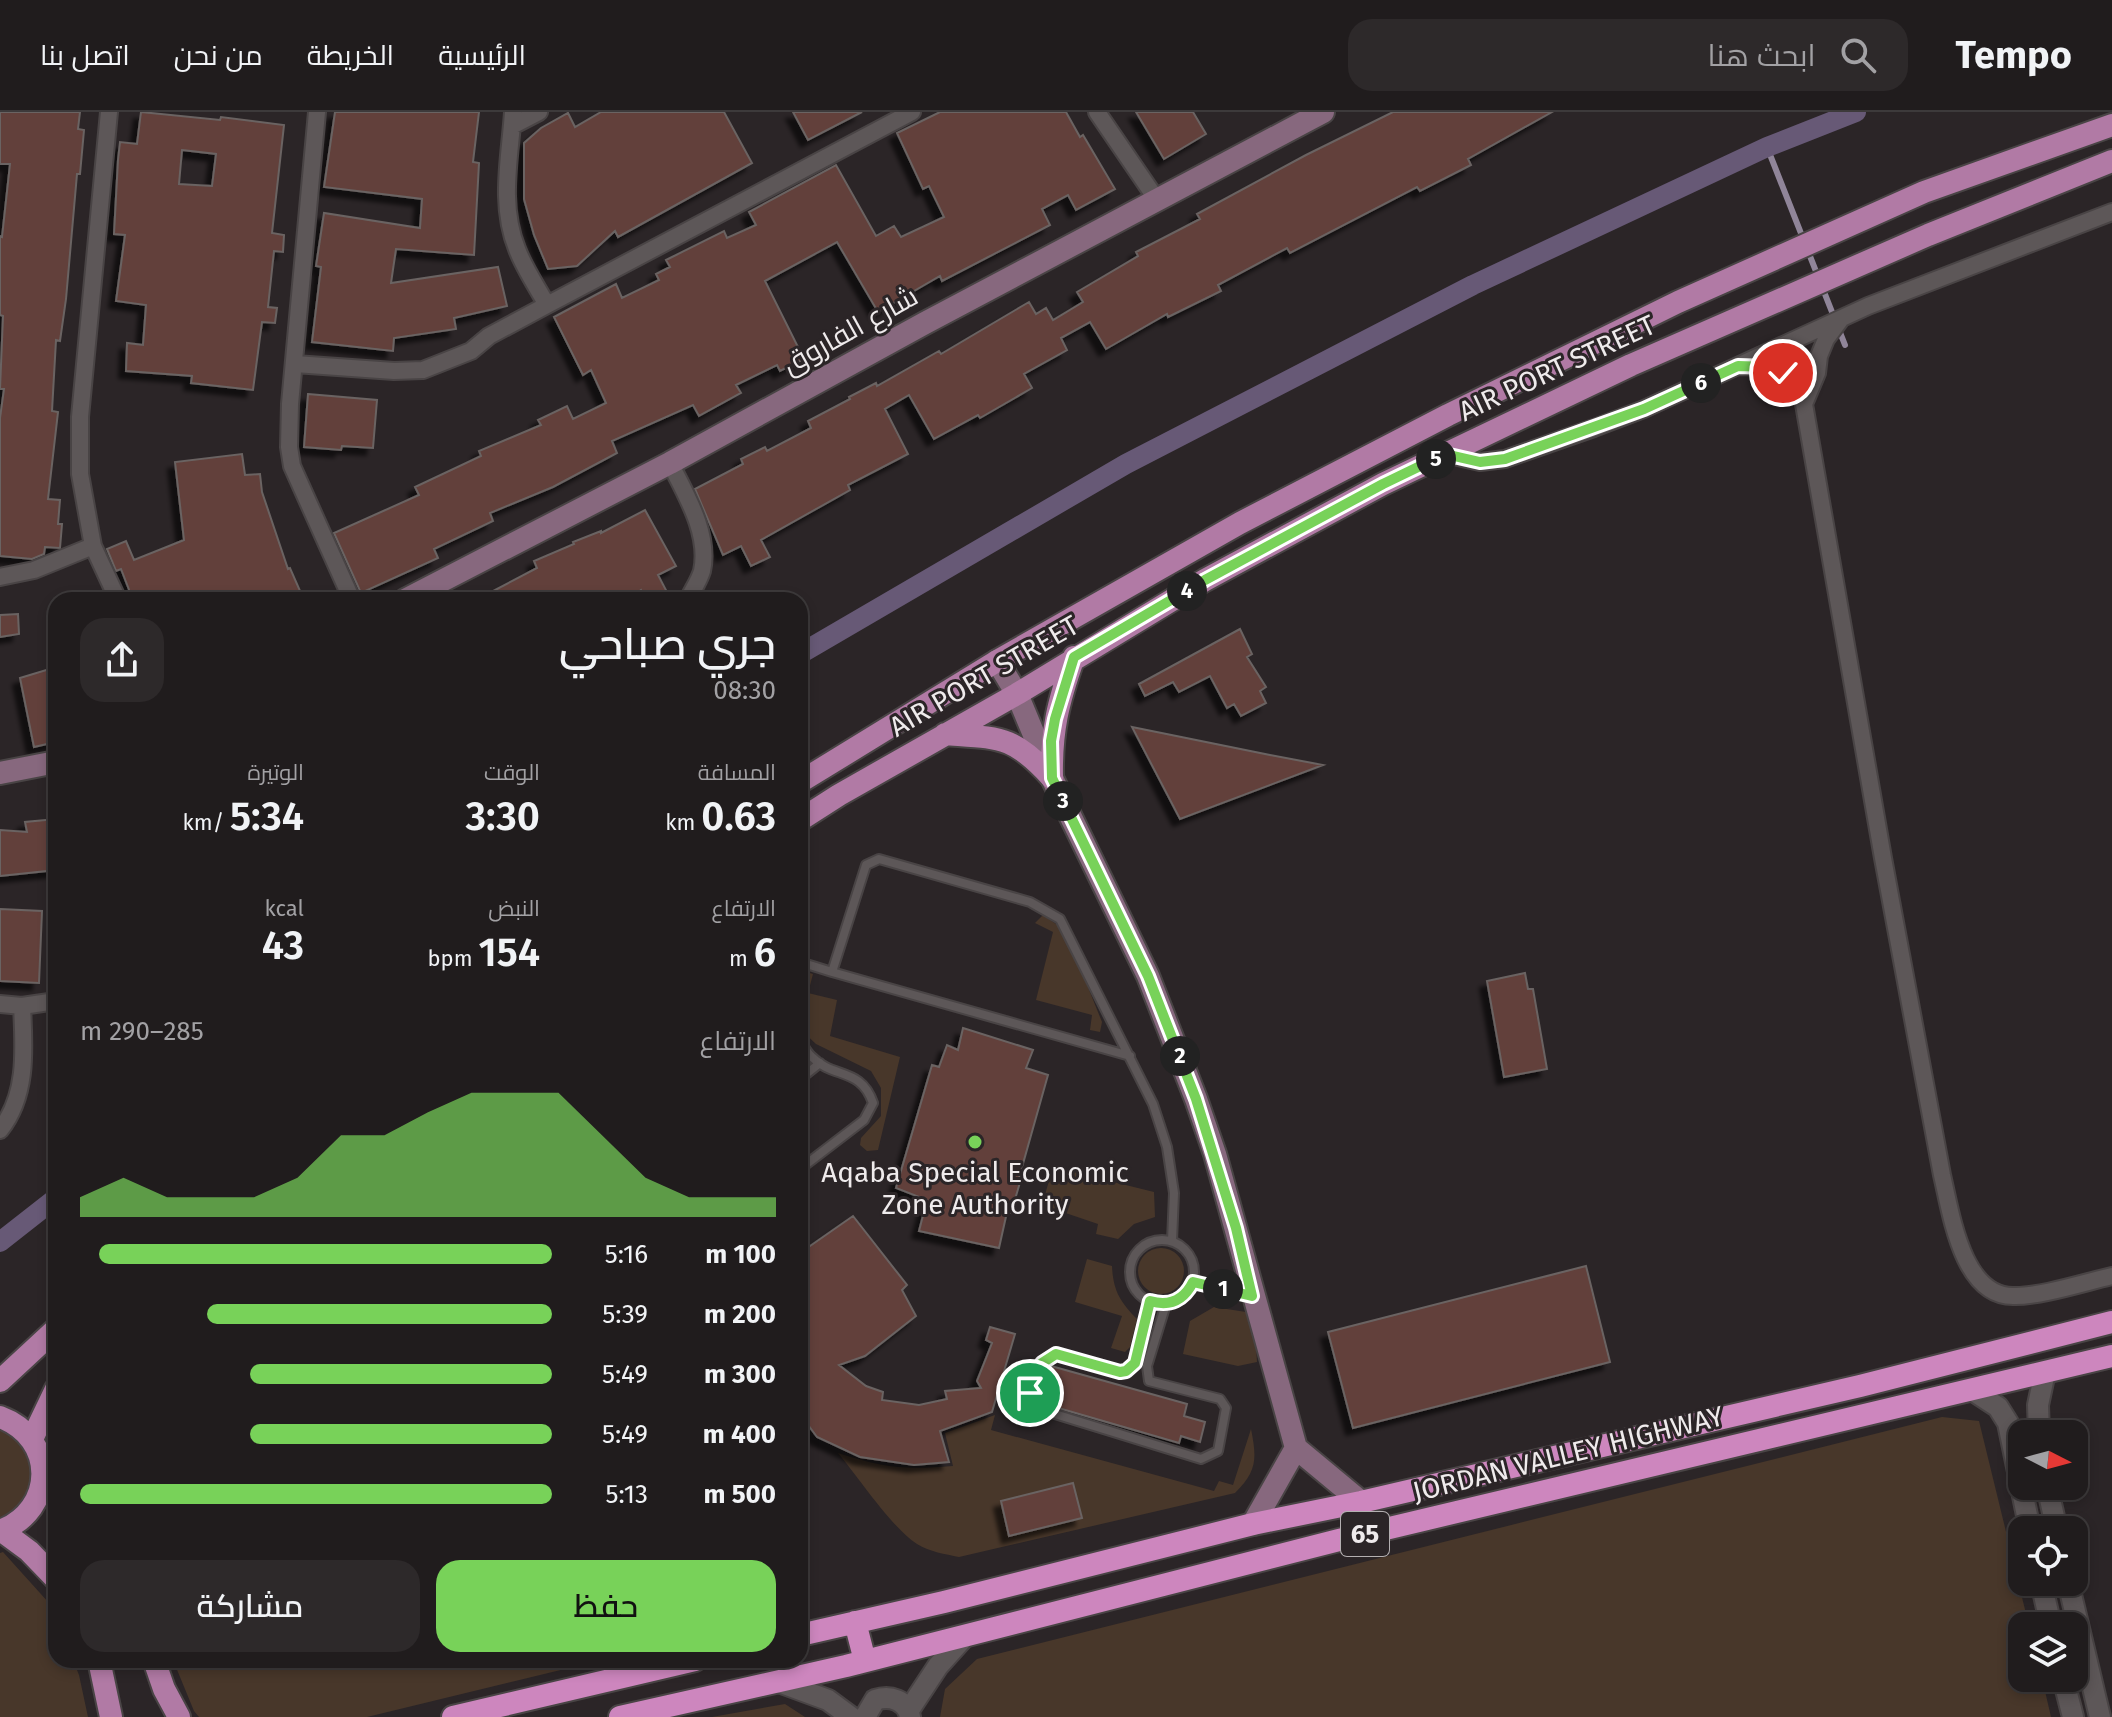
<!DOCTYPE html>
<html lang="ar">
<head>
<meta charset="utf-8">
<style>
  :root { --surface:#201c1d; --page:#2d292a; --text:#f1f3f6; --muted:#a2a1a4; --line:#3d3a3b; --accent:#78d259 }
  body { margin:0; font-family:"Fira Sans",Cairo,sans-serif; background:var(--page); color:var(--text); direction:rtl; height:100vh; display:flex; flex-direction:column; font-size:30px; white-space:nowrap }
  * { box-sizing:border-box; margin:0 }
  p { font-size:26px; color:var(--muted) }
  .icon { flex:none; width:44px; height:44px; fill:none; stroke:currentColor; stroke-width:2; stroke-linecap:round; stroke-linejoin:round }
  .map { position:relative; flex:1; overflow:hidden; direction:ltr }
  .sheet { position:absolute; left:48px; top:480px; width:760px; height:1076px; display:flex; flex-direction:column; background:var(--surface); border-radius:24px; box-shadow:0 4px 12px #0003,0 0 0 2px var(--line); direction:rtl }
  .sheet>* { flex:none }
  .needle { width:52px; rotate:96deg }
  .buttons { position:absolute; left:2008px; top:1308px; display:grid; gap:16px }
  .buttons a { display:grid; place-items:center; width:80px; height:80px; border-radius:16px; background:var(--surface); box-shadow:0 4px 12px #0003,0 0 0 2px var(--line); font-size:40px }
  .pin { position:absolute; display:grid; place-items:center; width:68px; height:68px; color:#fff; margin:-34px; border:4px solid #fff; border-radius:50%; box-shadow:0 2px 8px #0007 }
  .km { position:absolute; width:40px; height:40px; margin:-20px; border-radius:50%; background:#222; color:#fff; font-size:22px; line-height:40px; text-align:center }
  .round { display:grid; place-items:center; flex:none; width:84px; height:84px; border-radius:24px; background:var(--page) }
  .summary { display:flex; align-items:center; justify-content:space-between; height:136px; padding:0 32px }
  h1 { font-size:44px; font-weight:600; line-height:60px }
  .figures { display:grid; grid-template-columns:repeat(3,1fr); gap:12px; height:136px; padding:8px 32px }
  .figures div { display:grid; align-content:center }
  .figures b { font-size:40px; font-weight:600 }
  .figures small { font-size:22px; font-weight:400 }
  .figures p { font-size:22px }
  .chart { height:224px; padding:16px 32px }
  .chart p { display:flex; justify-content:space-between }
  .chart svg { width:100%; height:144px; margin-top:8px; fill:var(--accent); opacity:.7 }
  .action { display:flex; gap:16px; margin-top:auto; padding:16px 32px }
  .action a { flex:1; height:92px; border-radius:24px; background:var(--accent); color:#111; font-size:32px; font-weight:600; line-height:92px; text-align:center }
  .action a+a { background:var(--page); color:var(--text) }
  ul { padding:0 32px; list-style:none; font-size:26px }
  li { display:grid; grid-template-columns:128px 96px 1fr; align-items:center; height:60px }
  li i { height:20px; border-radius:10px; background:var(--accent) }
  header { display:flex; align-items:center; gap:48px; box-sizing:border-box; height:112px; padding:0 40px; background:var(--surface); border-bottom:2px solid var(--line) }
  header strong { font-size:38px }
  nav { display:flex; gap:44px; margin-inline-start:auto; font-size:28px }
  .search { width:560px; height:72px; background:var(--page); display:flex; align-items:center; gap:20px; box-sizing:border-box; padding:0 28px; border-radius:24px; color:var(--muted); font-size:30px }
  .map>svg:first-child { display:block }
  .green { fill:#48372a }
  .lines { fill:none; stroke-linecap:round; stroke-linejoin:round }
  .stream { stroke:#908599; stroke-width:6 }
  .canal { stroke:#675976; stroke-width:20 }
  .building { fill:#62403b; stroke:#6a6362; stroke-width:2; fill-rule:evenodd; filter:url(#shadow) }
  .service-casing { stroke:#494445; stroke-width:12 }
  .minor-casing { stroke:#494445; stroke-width:20 }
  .tertiary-casing { stroke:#494445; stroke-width:24 }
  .secondary-casing { stroke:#494445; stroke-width:26 }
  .primary-casing { stroke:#494445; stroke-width:26 }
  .trunk-casing { stroke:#494445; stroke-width:26 }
  .service { stroke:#5d5758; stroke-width:8 }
  .minor { stroke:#5d5758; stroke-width:16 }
  .tertiary { stroke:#5d5758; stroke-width:20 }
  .secondary { stroke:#87687e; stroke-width:22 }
  .primary { stroke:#b17aa5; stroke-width:22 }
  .trunk { stroke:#cd86be; stroke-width:22 }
  .route-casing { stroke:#fff; stroke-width:16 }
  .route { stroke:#78d259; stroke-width:10 }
  .poi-dot { fill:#78d259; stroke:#2b2527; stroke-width:3 }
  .labels { text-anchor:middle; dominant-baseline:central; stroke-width:6; stroke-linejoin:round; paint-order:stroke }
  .shield { fill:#2b2527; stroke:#b4b0b1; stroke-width:2 }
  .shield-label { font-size:26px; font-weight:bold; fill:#efebec }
  .street-label { font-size:28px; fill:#efebec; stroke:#2b2527 }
  .poi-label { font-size:28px; fill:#efebec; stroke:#2b2527 }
</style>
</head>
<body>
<header>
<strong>Tempo</strong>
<div class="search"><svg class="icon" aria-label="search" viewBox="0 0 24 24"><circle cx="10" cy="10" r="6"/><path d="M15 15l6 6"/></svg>ابحث هنا</div>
<nav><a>الرئيسية</a><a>الخريطة</a><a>من نحن</a><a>اتصل بنا</a></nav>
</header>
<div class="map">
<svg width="2112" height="1605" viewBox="0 0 2112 1605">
  <defs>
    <filter id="shadow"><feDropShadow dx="-7" dy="7" stdDeviation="2" flood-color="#0009"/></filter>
  </defs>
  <rect width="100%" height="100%" fill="#2b2527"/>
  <!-- green -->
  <path class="green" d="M1043,803L1056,812L1067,823L1102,910L1100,920L1090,918L1092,903L1036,888L1053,820L1035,811Z
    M800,858L813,862L808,881L837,888L830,924L900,945L878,1038L867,1039L860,1033L861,1026L881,1004V976L871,959L816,932L800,917Z
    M1053,1055L1154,1080L1155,1105L1134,1112L1118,1127L1096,1122L1098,1112L1042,1093Z
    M1138 1159a23 23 0 1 1 46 0a23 23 0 1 1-46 0Z
    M1087,1147L1112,1154C1113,1178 1120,1190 1137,1207L1130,1235L1125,1240L1111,1236L1122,1204L1075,1190Z
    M1214,1195L1246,1200L1255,1219L1257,1250L1238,1254L1183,1242L1190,1209Z
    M995,1303L991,1318L1214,1379L1219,1369L1233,1373L1251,1317C1257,1347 1257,1359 1235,1381L959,1445C945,1442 930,1440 917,1432C892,1416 859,1366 838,1341C885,1356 904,1358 953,1354L945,1321Z
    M1942,1305L1979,1309L2029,1514H2022V1566H2042L2051,1605H940L945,1577L977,1547Z
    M0,1313L25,1331L35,1363L23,1394L0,1410Z
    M3,1440L49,1491L56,1508V1548H73L79,1563L88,1605H0V1441Z
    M173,1548H602L367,1605H199L194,1599Z
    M785,1592L805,1605H712Z"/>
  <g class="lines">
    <!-- stream -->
    <path class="stream" d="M1767,35L1845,233"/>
    <!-- canal -->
    <path class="canal" d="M800,542L1126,352L1473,173L1767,35L1856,0
      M0,1130L56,1086"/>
  </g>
  <!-- building -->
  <path class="building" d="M0,0H80L78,17L84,18L80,62H77L66,187L60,229L56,228L52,299L58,300L48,387L60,388L58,412H62L60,436L45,435L44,442L32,447L0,444V306L4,277H0L3,204L0,203V124L2,125L10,52H0Z
    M141,0L220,8L221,5L284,13L272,121L284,123L283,140L274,139L268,195L277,196L275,211L262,210L253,278L191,271L192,264L126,259L127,231L143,233L146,193L116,189L125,123L114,122L118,48L120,30L137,32ZM182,38L216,42L212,74L179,72Z
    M335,0H479L473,50L479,51L474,143L396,137L391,171L498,155L507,194L454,206L456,217L394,226L393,239L312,230L321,155L316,154L324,101L420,116L422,87L324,75Z
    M601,0H724L752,51L618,125L615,119L577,154L548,157L534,123L524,87V31L541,16L568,1L575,15Z
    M793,0H862L808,28Z
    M940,0H1066L1080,25L1083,23L1115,77L1076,98L1068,83L1042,97L1050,113L942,169L940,164L878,200L837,130L765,169L804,247L780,259L777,253L736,273L741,281L699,304L693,293L612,329L617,341L553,375L490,401L493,409L434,437L438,446L361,481L334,421L419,383L415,375L481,344L479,339L541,313L538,308L567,294L573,307L606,291L591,258L583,263L554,205L616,172L622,186L659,168L656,162L670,155L666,148L724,119L727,126L756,113L749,100L836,53L876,124L894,114L901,125L944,105L929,74L923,77L897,21Z
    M1136,0H1193L1206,22L1164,47Z
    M1393,0H1552L1468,47L1471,53L1420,79L1417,75L1290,141L1287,136L1218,173L1221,179L1168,205L1167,202L1106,237L1090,210L1061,226L1067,238L1024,262L1032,276L980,306L978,303L934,327L909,283L885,297L908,342L848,373L850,378L761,428L770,445L751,454L741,434L723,443L695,377L743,352L741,347L765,335L767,339L811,316L808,309L850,287L849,285L876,271L877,274L939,239L941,242L1029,190L1036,202L1046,196L1053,208L1083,190L1077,180L1138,144L1136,140L1200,107L1197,102L1306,43Z
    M308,282L377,288L373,336L342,334L341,338L304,335Z
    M242,342L245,363L260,362L262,380L288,457L290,456L304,488H133L121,457L116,459L107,437L126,429L134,448L184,428L175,350Z
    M645,398L676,454L658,463L667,480L652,488H647L641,478L628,488H476L537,456L534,449L574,432L573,430L601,419V421Z
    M18,502L19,522L0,525V503Z
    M1240,517L1252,542L1247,545L1266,575L1260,579L1266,591L1241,604L1234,592L1227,596L1210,564L1179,580L1173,570L1145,584L1139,572Z
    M56,555V630L34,635L20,566Z
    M1132,615L1270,643L1323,653L1180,707Z
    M56,707V758L0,764V718L27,720L25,710Z
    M0,797L42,799L39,871L0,869Z
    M1525,861L1528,877H1533L1547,957L1504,965L1487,869Z
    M963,916L1033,938L1026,956L1048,963L1019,1066L1021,1067L1011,1101L1007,1100L999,1136L919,1119L927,1088L896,1076L932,953L939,955L947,933L958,938Z
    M853,1104L907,1173L902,1178L916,1204L865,1244L839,1253L866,1274L883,1280L882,1288L919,1293L947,1287L945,1279L981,1276L977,1269L992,1231L986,1228L990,1215L1015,1222L992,1300L940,1319L949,1350L914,1353L860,1345L817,1325L800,1302V1141Z
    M1586,1154L1610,1250L1353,1316L1328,1220Z
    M1051,1254L1187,1292L1184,1304L1205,1310L1200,1330L1181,1324L1179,1331L1048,1293L1039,1286Z
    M1073,1371L1082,1406L1009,1424L1001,1389Z"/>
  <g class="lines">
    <!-- service casing -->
    <g class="service-casing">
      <path id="service" d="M800,850L832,860L866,753L879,747L1030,790L1060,807L1153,992L1167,1035L1174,1081L1172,1129
        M832,860L1130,944
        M800,929C804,934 807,941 812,945C833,967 861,955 873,991L864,1008L800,1057
        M800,967L820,951
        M1130 1160a32 32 0 1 1 64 0a32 32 0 1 1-64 0Z
        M1193,1170L1251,1184
        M1150,1189L1135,1251L1126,1259L1120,1260L1056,1242C1043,1247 1027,1272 1031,1286C1033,1292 1040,1296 1045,1299L1201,1347L1218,1339L1226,1296L1220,1287L1149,1269L1147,1254L1166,1192"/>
    </g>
    <!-- minor casing -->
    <g class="minor-casing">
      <path id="minor" d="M109,0L80,305V362L93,434L118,488
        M317,0L290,292L289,335L292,354L352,488
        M513,0C510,46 499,92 517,137C524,156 537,175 547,193
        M1097,0L1157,88
        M512,14L539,0
        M295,252L394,259L423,258L471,239L489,224L547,193L912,0
        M1738,254C1772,255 1792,256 1804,292L1883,746L1942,1063C1951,1101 1962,1184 2013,1184C2039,1185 2086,1170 2112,1164
        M1804,292L1817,261L1819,244L1826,227L1841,207
        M1445,342L1480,350L1505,347L1594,316L1644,297L1868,194L2112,100
        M670,351C686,383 710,422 702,459C699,469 692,479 688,488
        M0,465L34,458L93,434
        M0,892L22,894L56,889
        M0,1018C28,983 24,936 22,894"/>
    </g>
    <!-- tertiary casing -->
    <g class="tertiary-casing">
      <path id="tertiary" d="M1972,1278L1998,1295L2008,1311L2030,1418
        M2039,1322L2038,1293L2045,1260
        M2047,1374L2057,1418
        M2041,1470L2051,1514
        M2068,1470L2100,1605
        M2063,1566L2073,1605
        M779,1570L828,1588L851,1605
        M909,1598L938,1554L965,1524
        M865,1605L875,1588C890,1583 907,1588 910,1605"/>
    </g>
    <!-- secondary casing -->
    <g class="secondary-casing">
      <path id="secondary" d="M405,488L670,351L925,211L1323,0
        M997,549L1017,582L1052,666L1148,864L1196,987L1215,1042L1296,1336L1361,1390
        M0,661L56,650
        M1253,1412L1296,1336"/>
    </g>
    <!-- primary casing -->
    <g class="primary-casing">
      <path id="primary" d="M945,622C1000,626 1013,623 1052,666
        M1052,666C1051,619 1058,590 1074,545
        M800,670L997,549L1240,411L1448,303L1678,190L1924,80L2112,13
        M800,708L839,683L1017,582L1205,468L1383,372L1631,253L1928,123L2112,49
        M0,1269L56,1217
        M0,1305C57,1326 56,1398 0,1419
        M32,1327L56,1277
        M2,1419L29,1439L56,1467
        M99,1548L111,1605
        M154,1548L164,1577L179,1605"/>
    </g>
    <!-- trunk casing -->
    <g class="trunk-casing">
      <path id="trunk" d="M855,1510L865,1549
        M800,1523L944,1490L1253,1412L1361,1390L1860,1274L2112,1210
        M453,1605L695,1548
        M620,1605L846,1554L1339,1428L2112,1244"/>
    </g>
    <!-- service -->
    <use href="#service" class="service"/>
    <!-- minor -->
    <use href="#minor" class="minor"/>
    <!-- tertiary -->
    <use href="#tertiary" class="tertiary"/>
    <!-- secondary -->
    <use href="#secondary" class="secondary"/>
    <!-- primary -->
    <use href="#primary" class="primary"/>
    <!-- trunk -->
    <use href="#trunk" class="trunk"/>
  </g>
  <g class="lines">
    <!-- route casing -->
    <g class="route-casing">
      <path id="route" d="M1030,1281L1042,1251L1056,1242L1120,1260L1126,1259L1135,1251L1150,1189C1170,1195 1184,1188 1193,1170L1252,1184L1236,1116L1196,987L1148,864L1052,666L1051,629L1055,607L1074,545L1205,468L1383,372L1445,342L1480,350L1505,347L1644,297L1738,254L1769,255L1783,261"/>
    </g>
    <!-- route -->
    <use href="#route" class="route"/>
  </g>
  <!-- markers -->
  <circle class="poi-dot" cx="975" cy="1030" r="8"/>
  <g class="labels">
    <!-- shield labels -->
    <rect class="shield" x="1341" y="1400" width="48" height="44" rx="6"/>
    <g class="shield-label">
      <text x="1365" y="1422">65</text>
    </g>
    <!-- street labels -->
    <g class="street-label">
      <text transform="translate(850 218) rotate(-29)">شارع الفاروق</text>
      <text transform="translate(1557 256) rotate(-25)">AIR PORT STREET</text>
      <text transform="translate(984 564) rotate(-30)">AIR PORT STREET</text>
      <text transform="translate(1568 1342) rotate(-14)">JORDAN VALLEY HIGHWAY</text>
    </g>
    <!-- poi labels -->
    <g class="poi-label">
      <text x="975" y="1060">Aqaba Special Economic<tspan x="975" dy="32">Zone Authority</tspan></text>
    </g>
  </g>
</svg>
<div class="buttons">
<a><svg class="needle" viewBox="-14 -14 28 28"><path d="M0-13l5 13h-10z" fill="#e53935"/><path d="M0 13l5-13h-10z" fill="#a2a1a4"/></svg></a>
<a><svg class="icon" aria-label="locate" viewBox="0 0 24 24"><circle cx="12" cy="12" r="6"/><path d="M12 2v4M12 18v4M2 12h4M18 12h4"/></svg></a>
<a><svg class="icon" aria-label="layers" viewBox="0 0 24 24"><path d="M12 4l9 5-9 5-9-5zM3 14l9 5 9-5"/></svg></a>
</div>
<div class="pin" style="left:1030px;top:1281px;background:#1e9e55"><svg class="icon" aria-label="arrive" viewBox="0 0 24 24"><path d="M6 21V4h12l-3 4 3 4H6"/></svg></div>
<div class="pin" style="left:1783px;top:261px;background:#d93025"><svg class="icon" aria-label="check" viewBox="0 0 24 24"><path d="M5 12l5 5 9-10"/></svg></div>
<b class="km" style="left:1223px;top:1177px">1</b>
<b class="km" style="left:1180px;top:944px">2</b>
<b class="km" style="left:1063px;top:689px">3</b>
<b class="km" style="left:1187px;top:479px">4</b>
<b class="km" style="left:1436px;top:347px">5</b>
<b class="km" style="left:1701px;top:271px">6</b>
<section class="sheet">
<div class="summary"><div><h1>جري صباحي</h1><p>08:30</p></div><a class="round"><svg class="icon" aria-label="share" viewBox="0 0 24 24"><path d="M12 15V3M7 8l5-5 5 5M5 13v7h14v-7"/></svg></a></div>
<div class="figures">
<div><p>المسافة</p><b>0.63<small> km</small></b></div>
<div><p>الوقت</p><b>3:30</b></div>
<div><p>الوتيرة</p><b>5:34<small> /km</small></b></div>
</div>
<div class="figures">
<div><p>الارتفاع</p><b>6<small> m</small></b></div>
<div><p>النبض</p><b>154<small> bpm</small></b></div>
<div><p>kcal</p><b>43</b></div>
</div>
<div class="chart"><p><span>الارتفاع</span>285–290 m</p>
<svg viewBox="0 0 160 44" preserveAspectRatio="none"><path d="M0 44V38L10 32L20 38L30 38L40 38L50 32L60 19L70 19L80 12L90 6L100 6L110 6L120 19L130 32L140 38L150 38L160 38V44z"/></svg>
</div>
<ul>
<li><b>100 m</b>5:16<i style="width:96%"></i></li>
<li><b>200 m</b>5:39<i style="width:73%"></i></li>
<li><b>300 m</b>5:49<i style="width:64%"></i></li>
<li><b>400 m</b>5:49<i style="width:64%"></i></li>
<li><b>500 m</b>5:13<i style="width:100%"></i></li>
</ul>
<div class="action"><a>حفظ</a><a>مشاركة</a></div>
</section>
</div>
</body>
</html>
